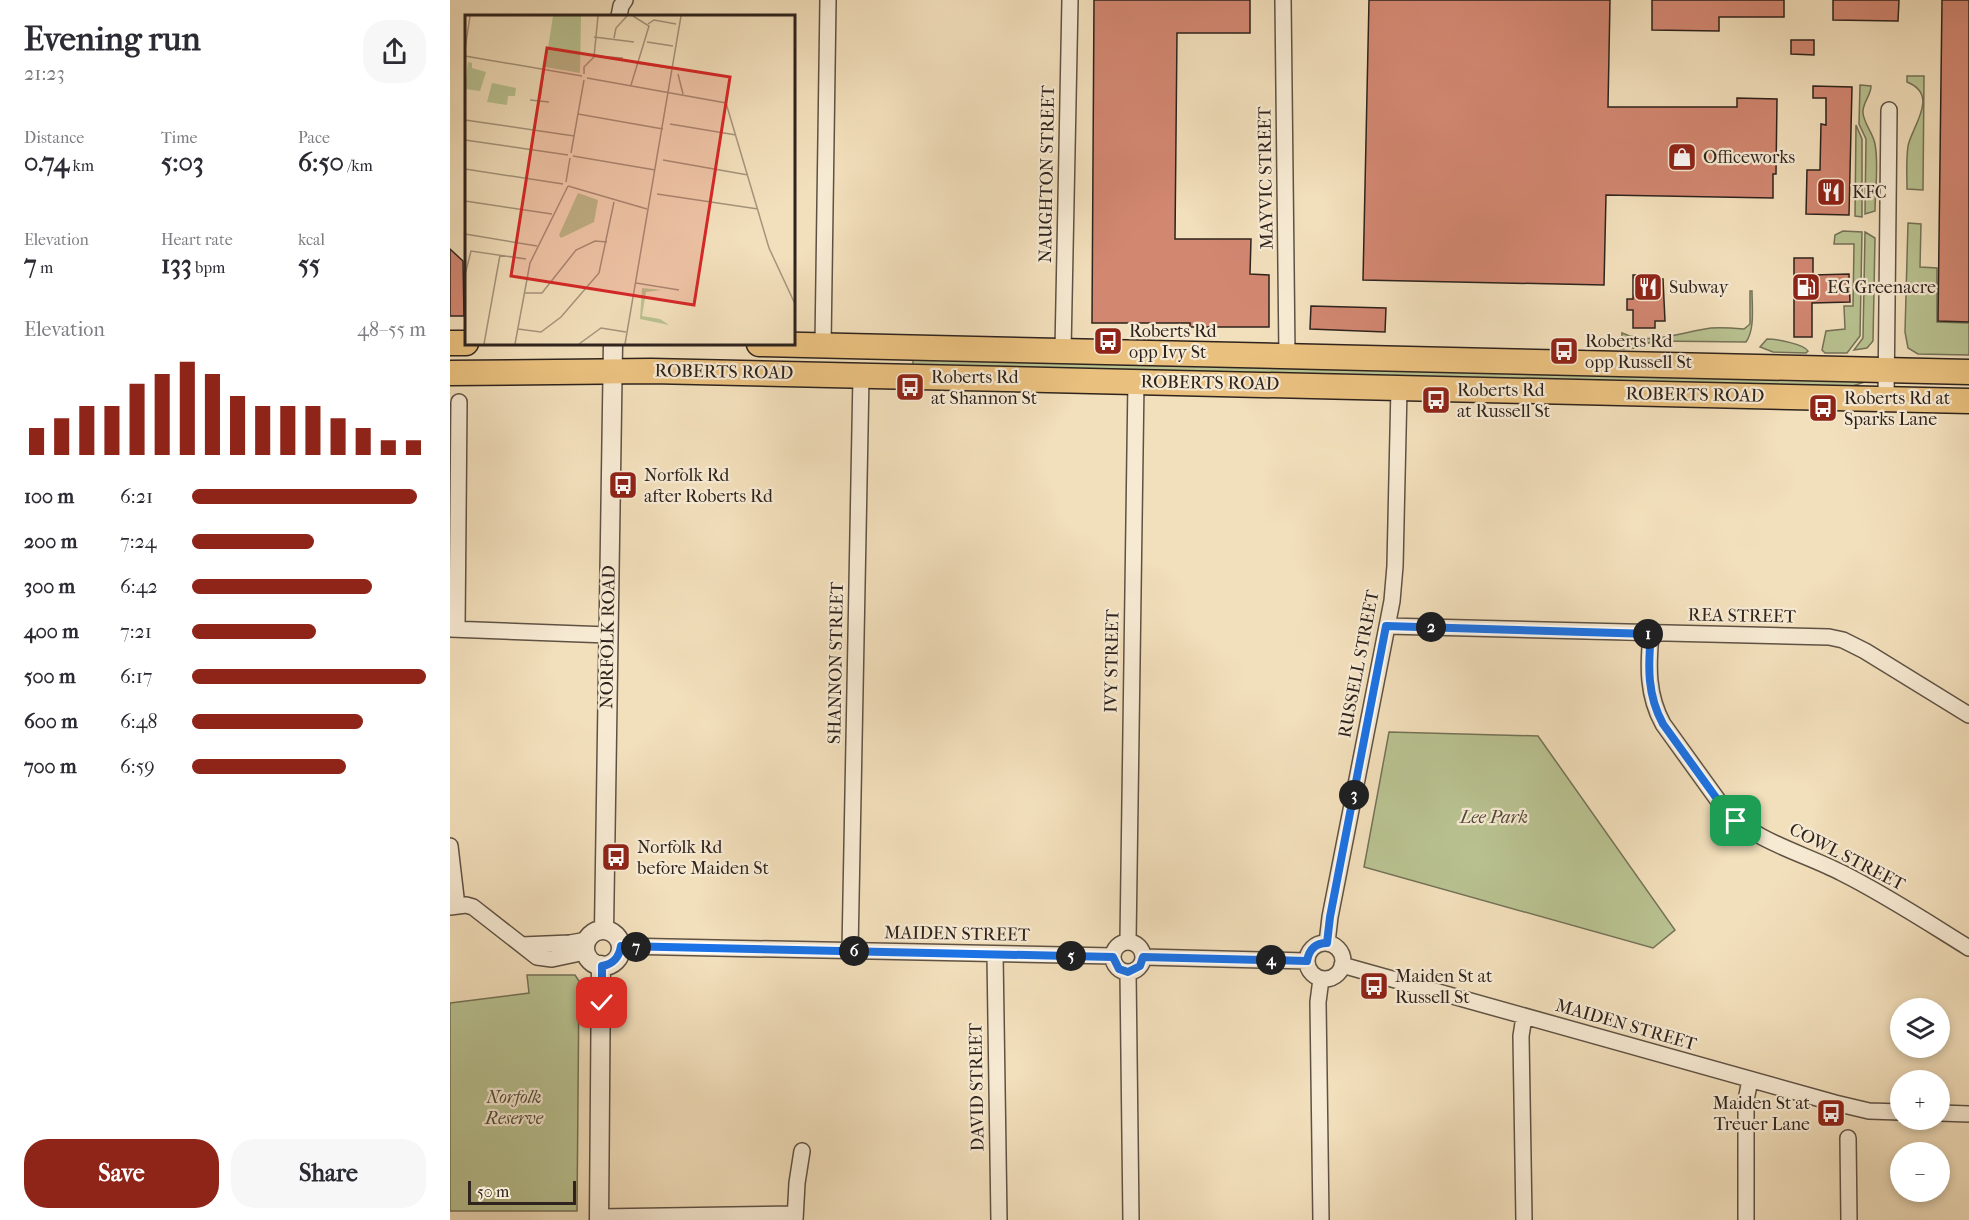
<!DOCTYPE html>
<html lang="en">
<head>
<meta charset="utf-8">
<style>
  :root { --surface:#fff; --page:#f7f7f7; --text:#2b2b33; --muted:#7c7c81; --accent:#8f2418 }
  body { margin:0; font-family:"IM FELL French Canon",serif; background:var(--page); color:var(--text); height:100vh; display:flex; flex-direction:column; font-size:22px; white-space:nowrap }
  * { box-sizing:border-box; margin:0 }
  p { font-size:20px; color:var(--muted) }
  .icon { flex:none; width:33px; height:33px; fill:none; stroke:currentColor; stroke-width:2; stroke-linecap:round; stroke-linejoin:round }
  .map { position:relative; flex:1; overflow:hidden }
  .sheet { display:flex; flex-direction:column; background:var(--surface); width:450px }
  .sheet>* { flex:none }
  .fabs { position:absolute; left:1440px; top:998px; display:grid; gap:12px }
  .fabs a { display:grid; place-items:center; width:60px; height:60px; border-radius:50%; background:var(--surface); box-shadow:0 3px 9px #0003; font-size:30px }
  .scale { position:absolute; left:18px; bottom:15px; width:108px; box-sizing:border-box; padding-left:6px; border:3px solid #2e231d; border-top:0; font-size:16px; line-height:21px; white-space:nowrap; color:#2e231d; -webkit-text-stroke:4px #f7ead3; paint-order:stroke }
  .pin { position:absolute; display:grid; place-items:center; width:51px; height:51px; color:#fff; margin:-26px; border-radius:12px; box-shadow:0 3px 9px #0006 }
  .km { position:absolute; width:30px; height:30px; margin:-15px; border-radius:50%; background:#222; color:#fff; font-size:16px; line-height:30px; text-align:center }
  .round { display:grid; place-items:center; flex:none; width:63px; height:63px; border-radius:24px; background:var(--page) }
  .head { display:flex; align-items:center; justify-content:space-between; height:102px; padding:0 24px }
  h1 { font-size:33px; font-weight:700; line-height:45px }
  .stats { display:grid; grid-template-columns:repeat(3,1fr); gap:9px; height:102px; padding:6px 24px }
  .stats div { display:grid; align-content:center }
  .stats b { font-size:26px; font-weight:700 }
  .stats small { font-size:16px; font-weight:400 }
  .stats p { font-size:16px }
  .chart { height:168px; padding:12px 24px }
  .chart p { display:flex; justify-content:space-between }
  .chart svg { width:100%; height:108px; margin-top:6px; stroke:var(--accent); stroke-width:6 }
  .primary-button { display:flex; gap:12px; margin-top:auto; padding:12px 24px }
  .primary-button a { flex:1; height:69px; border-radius:24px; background:var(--accent); color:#fff; font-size:24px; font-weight:700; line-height:69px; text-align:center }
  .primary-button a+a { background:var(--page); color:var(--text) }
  ul { padding:0 24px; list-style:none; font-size:20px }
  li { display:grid; grid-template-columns:96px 72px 1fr; align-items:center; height:45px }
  li i { height:15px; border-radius:8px; background:var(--accent) }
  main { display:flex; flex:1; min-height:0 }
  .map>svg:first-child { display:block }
  .green { fill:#b9c291; stroke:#747257; stroke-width:1.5 }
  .building { fill:#d28771; stroke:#2e231d; stroke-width:1.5 }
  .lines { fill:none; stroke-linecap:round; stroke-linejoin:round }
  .minor-casing { stroke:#5f5244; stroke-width:18 }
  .tertiary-casing { stroke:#5f5244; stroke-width:21 }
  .trunk-casing { stroke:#2e231d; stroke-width:27 }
  .minor { stroke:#f7ead3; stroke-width:15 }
  .tertiary { stroke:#f7ead3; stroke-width:18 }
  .trunk { stroke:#e9c07e; stroke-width:24 }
  .route-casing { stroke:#fff; stroke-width:12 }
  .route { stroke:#1a73e8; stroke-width:8 }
  .labels { text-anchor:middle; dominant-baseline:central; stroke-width:4.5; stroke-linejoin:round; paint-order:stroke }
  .poi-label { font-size:18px; fill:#2e231d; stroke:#f7ead3; text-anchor:start }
  .street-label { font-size:18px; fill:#2e231d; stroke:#f7ead3 }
  .park-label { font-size:18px; font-style:italic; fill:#514b3a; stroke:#f7ead3 }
  .inset-road { fill:none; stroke:#a4947c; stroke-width:1.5 }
  .view { fill:#d62828; fill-opacity:0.15; stroke:#d62828; stroke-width:3 }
  .inset-edge { fill:none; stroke:#2e231d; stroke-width:3 }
</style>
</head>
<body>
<main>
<section class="sheet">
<div class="head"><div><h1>Evening run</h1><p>21:23</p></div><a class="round"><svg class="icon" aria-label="share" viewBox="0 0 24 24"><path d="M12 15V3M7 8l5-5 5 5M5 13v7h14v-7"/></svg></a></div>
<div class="stats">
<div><p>Distance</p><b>0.74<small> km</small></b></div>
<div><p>Time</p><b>5:03</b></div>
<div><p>Pace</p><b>6:50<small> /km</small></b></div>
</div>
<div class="stats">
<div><p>Elevation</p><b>7<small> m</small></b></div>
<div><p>Heart rate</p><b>133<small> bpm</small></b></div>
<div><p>kcal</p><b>55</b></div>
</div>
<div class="chart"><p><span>Elevation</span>48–55 m</p>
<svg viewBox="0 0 160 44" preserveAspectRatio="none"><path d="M5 44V33M15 44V29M25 44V24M35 44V24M45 44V15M55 44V11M65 44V6M75 44V11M85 44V20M95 44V24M105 44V24M115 44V24M125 44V29M135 44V33M145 44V38M155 44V38"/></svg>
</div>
<ul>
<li><b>100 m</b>6:21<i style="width:96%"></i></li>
<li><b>200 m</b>7:24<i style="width:52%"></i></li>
<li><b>300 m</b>6:42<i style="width:77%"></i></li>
<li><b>400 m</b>7:21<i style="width:53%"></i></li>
<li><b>500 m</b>6:17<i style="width:100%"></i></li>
<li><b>600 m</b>6:48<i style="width:73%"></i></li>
<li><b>700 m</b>6:59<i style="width:66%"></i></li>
</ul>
<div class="primary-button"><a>Save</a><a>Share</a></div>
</section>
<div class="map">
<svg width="1519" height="1220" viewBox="0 0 1519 1220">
  <rect width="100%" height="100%" fill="#f2dfbb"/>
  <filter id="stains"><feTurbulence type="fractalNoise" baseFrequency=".00333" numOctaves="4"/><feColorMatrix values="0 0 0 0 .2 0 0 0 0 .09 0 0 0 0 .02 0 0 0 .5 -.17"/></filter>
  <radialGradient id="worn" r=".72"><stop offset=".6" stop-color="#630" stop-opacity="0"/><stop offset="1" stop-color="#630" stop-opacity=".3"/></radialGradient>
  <!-- green -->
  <path class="green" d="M1457,76H1474L1473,190L1457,189C1457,175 1456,160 1458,146C1462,126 1490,95 1457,82Z
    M1410,85L1421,86C1421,96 1412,103 1413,113C1414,124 1423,133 1425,144C1429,166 1425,190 1425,211L1415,214L1416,139L1409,124Z
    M1406,125L1412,139V217L1405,216Z
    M1458,223L1471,224L1470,267L1487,268V322L1519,323V355L1468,354L1458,348L1455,332Z
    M1393,231L1412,232L1410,336L1397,353H1375L1372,350L1376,331L1395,329L1394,306H1403L1404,244H1384L1385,235Z
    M1415,232L1425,238L1423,341L1417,348L1404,350L1413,338Z
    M1300,291H1302C1302,308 1305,329 1296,342L1204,341L1185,348L1171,349L1172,333C1200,346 1231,332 1261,328C1272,327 1283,328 1294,329L1300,324Z
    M1317,339C1326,339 1354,344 1358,351L1356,353L1323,352L1310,347Z
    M463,357L1415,380V382L1396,388L463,366Z
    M939,732L1088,736L1225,930L1203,948L914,867Z
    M77,975H125L129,981L127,1211H0V1003L79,993Z"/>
  <!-- building -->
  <path class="building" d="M644,0H800V33H727L725,239H801L800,274L819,275V327H740V323H642Z
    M919,0H1160L1158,107H1287V98L1327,99L1326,174H1323V198L1156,195L1154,285L913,280Z
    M1202,0H1334V17H1269V31L1202,30Z
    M1383,0H1449L1448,21L1383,20Z
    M1492,0H1519V322L1488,321Z
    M1341,40H1364V55L1341,54Z
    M1363,86L1402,87L1399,215L1356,214L1357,170H1370L1371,124L1376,125V98H1363Z
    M0,249L13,261L14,316H0Z
    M1344,258H1363V275L1399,274L1400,302L1362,303V337H1344Z
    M1183,275H1207V279H1213L1215,321H1205V328H1183V310H1177V299H1183Z
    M861,306L936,308L935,332L860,329Z"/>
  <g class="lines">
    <!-- minor casing -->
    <g class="minor-casing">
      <path id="minor" d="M833,0L837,356
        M169,16L171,6L175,0
        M373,345L378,0
        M613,350L620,0
        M1436,399L1439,110
        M937,626L1379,637L1393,640L1415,651L1519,715
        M0,629L158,635
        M7,629L9,402
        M1201,634C1198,666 1197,695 1213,724L1275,810C1306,842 1353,853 1392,873C1436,895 1477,922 1519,948
        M0,846L7,906
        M0,907L16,905L23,907L87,957L102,959L135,952
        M678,941L686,381
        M663 957a15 15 0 1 1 30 0a15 15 0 1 1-30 0Z
        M877,943L880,917L942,601L945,566L949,388
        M857 961a18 18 0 1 1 36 0a18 18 0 1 1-36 0Z
        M72,945L120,943L137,940
        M171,946L663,956
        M400,951L411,376
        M545,954L549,1220
        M693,957L857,961
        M892,965L1385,1103L1419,1111L1450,1112
        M678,972L681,1220
        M1490,1113L1519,1114
        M1398,1138L1399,1220
        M149,1217L344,1214
        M345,1220L347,1183L352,1151
        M871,1220L868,1002L871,979
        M1074,1220L1071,1036L1074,1017
        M1296,1220V1100L1300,1080"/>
    </g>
    <!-- tertiary casing -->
    <g class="tertiary-casing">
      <path id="tertiary" d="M154,930L163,344
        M135 948a18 18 0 1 1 36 0a18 18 0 1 1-36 0Z
        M149,1220L151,965"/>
    </g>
    <!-- trunk casing -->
    <g class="trunk-casing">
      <path id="trunk" d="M0,343H16
        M309,344L1519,372
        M0,373L201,371L1519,401"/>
    </g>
    <!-- minor -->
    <use href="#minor" class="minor"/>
    <!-- tertiary -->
    <use href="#tertiary" class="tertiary"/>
    <!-- trunk -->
    <use href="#trunk" class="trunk"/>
  </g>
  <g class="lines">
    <!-- route casing -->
    <g class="route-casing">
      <path id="route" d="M152,1003V966C163,964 169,958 171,946L663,957L669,969L678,972L690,966L693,957L857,961C859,949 866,943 877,943L880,917L936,626L1201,634C1198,666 1197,695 1213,724L1275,810L1286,821"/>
    </g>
    <!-- route -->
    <use href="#route" class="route"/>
  </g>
  <!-- icons -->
  <defs>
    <g id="shop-square" transform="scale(1.5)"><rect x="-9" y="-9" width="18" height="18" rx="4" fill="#8f2418" stroke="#f7ead3"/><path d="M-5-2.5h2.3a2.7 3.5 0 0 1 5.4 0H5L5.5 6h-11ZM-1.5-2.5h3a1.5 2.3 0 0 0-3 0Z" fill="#fff"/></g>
    <g id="restaurant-square" transform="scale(1.5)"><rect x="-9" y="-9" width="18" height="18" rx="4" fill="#8f2418" stroke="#f7ead3"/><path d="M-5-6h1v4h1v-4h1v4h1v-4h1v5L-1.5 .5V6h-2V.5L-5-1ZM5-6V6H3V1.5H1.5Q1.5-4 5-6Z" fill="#fff"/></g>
    <g id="fuel-square" transform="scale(1.5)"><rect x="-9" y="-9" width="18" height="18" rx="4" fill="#8f2418" stroke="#f7ead3"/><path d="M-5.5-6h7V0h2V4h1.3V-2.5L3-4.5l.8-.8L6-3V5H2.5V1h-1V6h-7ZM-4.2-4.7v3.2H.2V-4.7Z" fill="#fff"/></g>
    <g id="bus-square" transform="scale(1.5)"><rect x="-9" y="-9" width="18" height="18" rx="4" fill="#8f2418" stroke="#f7ead3"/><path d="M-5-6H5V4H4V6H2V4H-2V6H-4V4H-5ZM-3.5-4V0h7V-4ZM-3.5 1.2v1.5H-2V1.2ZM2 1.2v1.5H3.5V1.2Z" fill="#fff"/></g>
  </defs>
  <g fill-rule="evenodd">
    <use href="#shop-square" x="1232" y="157"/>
    <use href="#restaurant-square" x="1381" y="192"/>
    <use href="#restaurant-square" x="1198" y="287"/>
    <use href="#fuel-square" x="1356" y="287"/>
    <use href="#bus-square" x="658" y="341"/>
    <use href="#bus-square" x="1114" y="351"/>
    <use href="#bus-square" x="460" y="387"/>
    <use href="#bus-square" x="986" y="400"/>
    <use href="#bus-square" x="1373" y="408"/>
    <use href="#bus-square" x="173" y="485"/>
    <use href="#bus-square" x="166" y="857"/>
    <use href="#bus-square" x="924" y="986"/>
    <use href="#bus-square" x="1381" y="1113"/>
  </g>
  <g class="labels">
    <!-- poi labels -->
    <g class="poi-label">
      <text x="1253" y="157">Officeworks</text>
      <text x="1402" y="192">KFC</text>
      <text x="1219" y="287">Subway</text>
      <text x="1377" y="287">EG Greenacre</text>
      <text x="679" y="331">Roberts Rd<tspan x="679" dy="21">opp Ivy St</tspan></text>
      <text x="1135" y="341">Roberts Rd<tspan x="1135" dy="21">opp Russell St</tspan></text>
      <text x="481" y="377">Roberts Rd<tspan x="481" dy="21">at Shannon St</tspan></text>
      <text x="1007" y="390">Roberts Rd<tspan x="1007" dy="21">at Russell St</tspan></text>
      <text x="1394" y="398">Roberts Rd at<tspan x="1394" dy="21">Sparks Lane</tspan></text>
      <text x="194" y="475">Norfolk Rd<tspan x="194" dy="21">after Roberts Rd</tspan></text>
      <text x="187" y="847">Norfolk Rd<tspan x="187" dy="21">before Maiden St</tspan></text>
      <text x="945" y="976">Maiden St at<tspan x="945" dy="21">Russell St</tspan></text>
      <text x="1360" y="1103" text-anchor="end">Maiden St at<tspan x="1360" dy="21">Treuer Lane</tspan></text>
    </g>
    <!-- street labels -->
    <g class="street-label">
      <text transform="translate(597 174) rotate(-89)">NAUGHTON STREET</text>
      <text transform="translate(816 178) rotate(-91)">MAYVIC STREET</text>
      <text transform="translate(274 372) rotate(1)">ROBERTS ROAD</text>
      <text transform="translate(760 383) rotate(1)">ROBERTS ROAD</text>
      <text transform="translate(1245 395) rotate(1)">ROBERTS ROAD</text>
      <text transform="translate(1292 616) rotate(1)">REA STREET</text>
      <text transform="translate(158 637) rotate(-89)">NORFOLK ROAD</text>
      <text transform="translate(662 661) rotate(-89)">IVY STREET</text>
      <text transform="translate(386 663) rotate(-89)">SHANNON STREET</text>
      <text transform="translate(909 664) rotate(-79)">RUSSELL STREET</text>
      <text transform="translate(1397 857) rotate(27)">COWL STREET</text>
      <text transform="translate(507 934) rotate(1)">MAIDEN STREET</text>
      <text transform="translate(1176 1025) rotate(16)">MAIDEN STREET</text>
      <text transform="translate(527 1087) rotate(-91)">DAVID STREET</text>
    </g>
    <!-- park labels -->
    <g class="park-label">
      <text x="1044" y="817">Lee Park</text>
      <text x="64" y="1097">Norfolk<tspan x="64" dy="21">Reserve</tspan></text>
    </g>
  </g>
  <!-- overview -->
  <g transform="translate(15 15)">
    <rect width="330" height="330" fill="#f2dfbb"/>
    <path d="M88,1H116L115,58L80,52ZM3,47L7,48V53L21,57L15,76L0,74ZM27,68L51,73L50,81H43L42,90L22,87ZM113,178L133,185L129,207L96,223L94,220ZM177,273L197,275L181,277L177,301L195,304L204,310L175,304Z" fill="#b9c291"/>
    <path class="inset-road" d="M183,9L189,5L211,9M129,22L169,27M149,23L151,13L162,1M182,27L208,31M0,34L5,1M0,41L117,61M129,41L158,43M171,48L205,53M119,59V52L129,42L133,1M213,59L218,79M122,63L261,88L304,233L330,289M166,70L184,11L168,1M75,84L79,55M65,85L84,87M113,99L198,114M0,105L109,121M205,109L271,120M0,125L103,140M106,138L119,65M108,141L190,155M198,145L283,160M0,154L98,169M101,167L105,143M103,171L182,194M192,179L293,194M0,186L87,199M0,219L72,231M0,260L6,236L61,244M171,268L214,275M59,278H77L111,235L130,226L142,227M53,314L76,317L96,302L134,258L149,187M19,329L35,240M50,329L65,248L103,171M114,329L136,313L161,317M160,329L216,1"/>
    <path class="view" d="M82,33L265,62L229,290L46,261Z"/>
    <rect width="330" height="330" class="inset-edge"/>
  </g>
  <rect width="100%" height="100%" filter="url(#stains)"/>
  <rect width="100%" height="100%" fill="url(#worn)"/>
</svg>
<div class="fabs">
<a><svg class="icon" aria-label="layers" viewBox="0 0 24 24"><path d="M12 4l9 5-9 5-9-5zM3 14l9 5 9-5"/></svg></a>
<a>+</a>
<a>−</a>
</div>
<div class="scale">50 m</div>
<div class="pin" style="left:1286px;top:821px;background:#1e9e55"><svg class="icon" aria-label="arrive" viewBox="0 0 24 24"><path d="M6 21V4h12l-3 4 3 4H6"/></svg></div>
<div class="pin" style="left:152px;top:1003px;background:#d93025"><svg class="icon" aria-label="check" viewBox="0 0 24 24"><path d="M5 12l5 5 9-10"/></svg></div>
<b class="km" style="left:1198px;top:634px">1</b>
<b class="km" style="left:981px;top:627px">2</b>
<b class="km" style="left:904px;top:795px">3</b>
<b class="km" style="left:821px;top:960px">4</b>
<b class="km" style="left:621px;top:956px">5</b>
<b class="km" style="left:404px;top:951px">6</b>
<b class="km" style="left:186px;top:947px">7</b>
</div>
</main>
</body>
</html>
